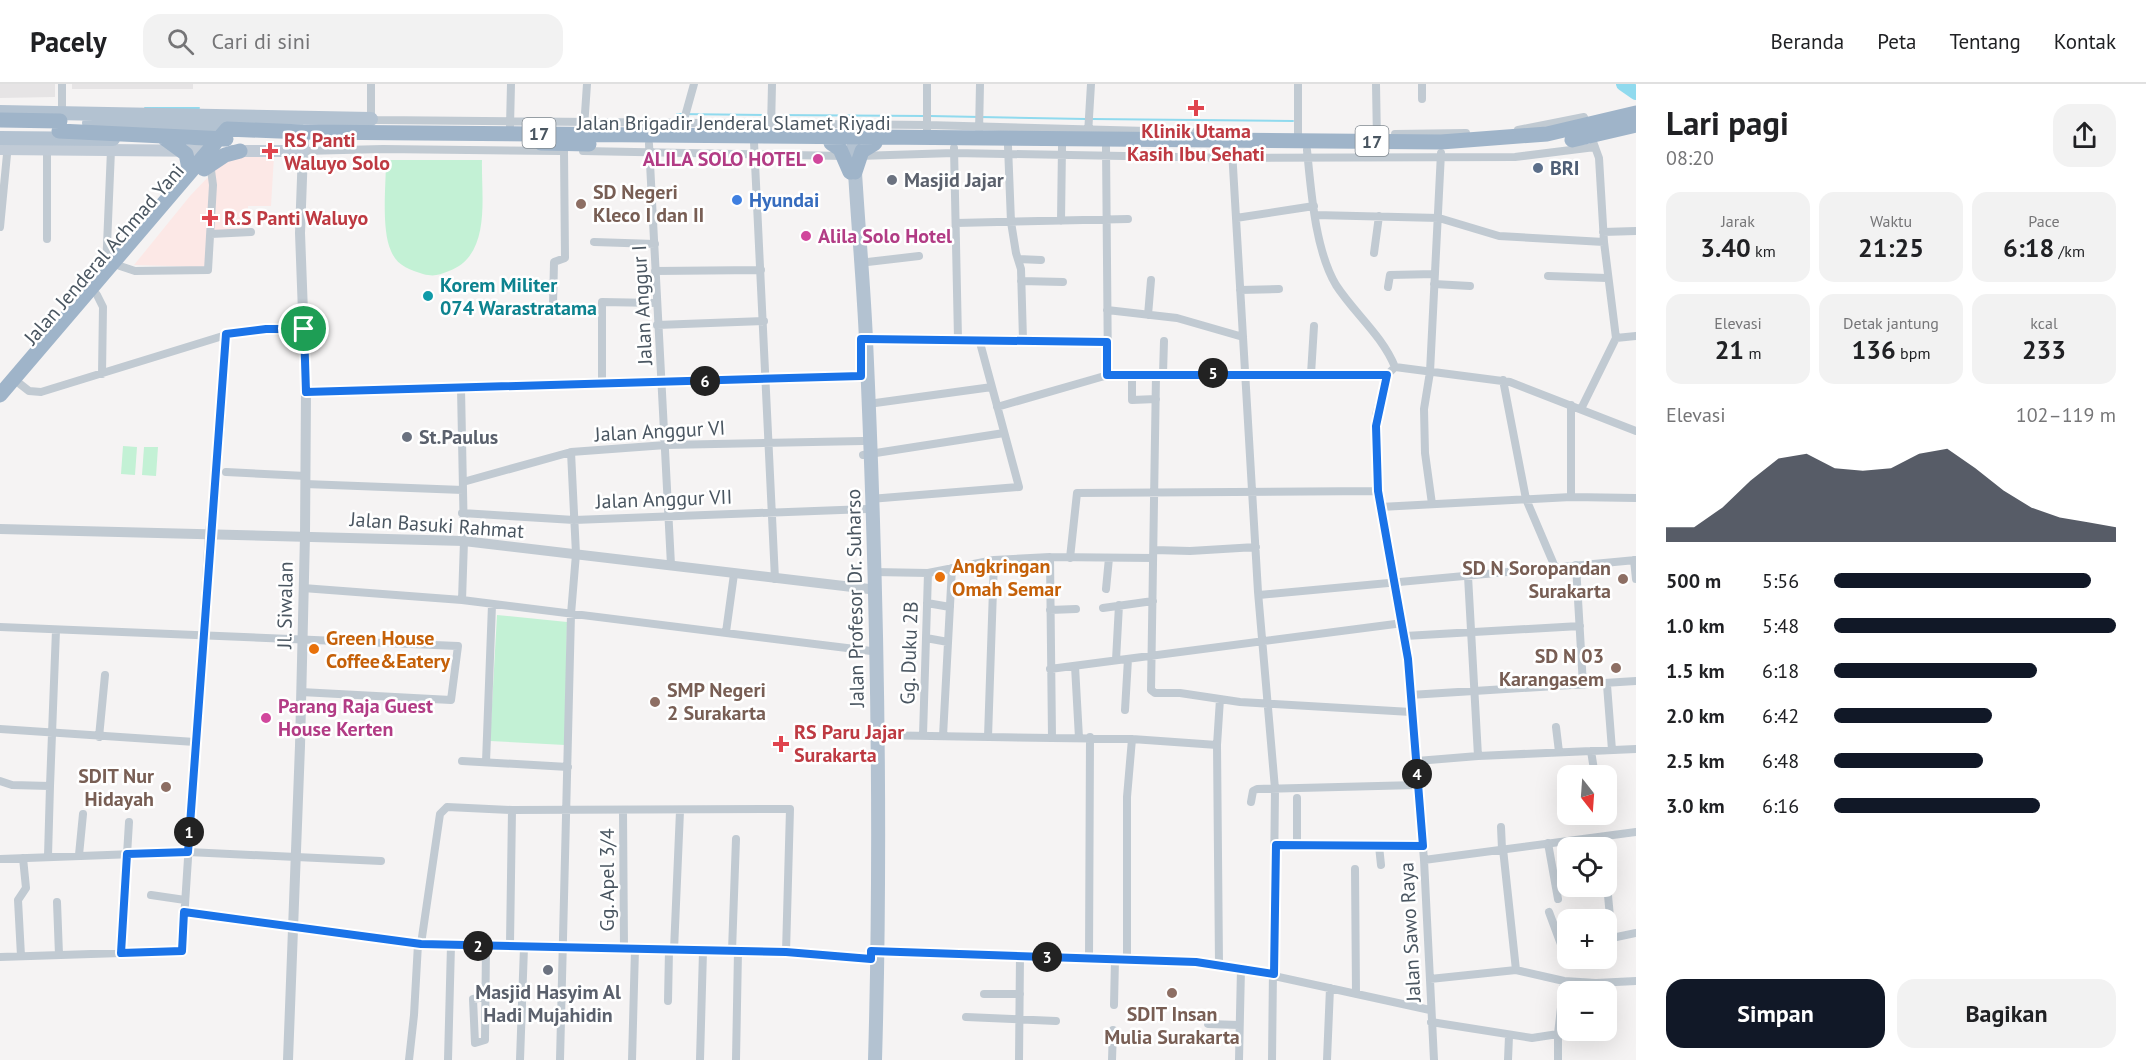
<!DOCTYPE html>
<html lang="id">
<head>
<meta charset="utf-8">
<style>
  :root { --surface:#fff; --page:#f2f2f2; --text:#202124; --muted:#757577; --line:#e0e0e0; --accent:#111827 }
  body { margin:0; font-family:"PT Sans",sans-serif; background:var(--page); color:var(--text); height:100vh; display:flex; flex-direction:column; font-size:22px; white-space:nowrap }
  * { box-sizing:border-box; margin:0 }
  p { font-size:20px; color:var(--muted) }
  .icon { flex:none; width:33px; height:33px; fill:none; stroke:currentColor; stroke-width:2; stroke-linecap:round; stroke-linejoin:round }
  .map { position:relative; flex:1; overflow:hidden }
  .panel { display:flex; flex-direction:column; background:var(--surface); width:510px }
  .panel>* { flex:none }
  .needle { width:39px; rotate:163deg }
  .fabs { position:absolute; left:1557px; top:681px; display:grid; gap:12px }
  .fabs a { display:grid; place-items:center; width:60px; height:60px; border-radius:12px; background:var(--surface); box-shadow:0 6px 24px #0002; font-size:30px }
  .pin { position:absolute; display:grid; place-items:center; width:51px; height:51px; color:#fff; margin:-26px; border:3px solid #fff; border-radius:50%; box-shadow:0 2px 6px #0007 }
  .km { position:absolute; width:30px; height:30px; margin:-15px; border-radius:50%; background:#222; color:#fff; font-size:16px; line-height:30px; text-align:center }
  .round { display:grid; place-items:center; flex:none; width:63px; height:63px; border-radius:18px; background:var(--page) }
  .summary { display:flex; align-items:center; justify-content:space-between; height:102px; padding:0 30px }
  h1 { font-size:33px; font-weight:800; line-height:45px }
  .stats { display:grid; grid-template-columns:repeat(3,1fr); gap:9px; height:102px; padding:6px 30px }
  .stats div { display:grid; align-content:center; border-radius:15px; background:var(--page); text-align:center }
  .stats b { font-size:26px; font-weight:800 }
  .stats small { font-size:16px; font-weight:400 }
  .stats p { font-size:16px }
  .chart { height:168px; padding:12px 30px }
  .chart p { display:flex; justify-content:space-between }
  .chart svg { width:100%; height:108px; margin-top:6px; fill:var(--accent); opacity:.7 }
  .button { display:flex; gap:12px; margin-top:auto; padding:12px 30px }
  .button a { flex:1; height:69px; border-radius:18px; background:var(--accent); color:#fff; font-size:24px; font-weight:800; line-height:69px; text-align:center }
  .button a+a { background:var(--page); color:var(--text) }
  ul { padding:0 30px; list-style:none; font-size:20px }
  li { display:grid; grid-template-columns:96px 72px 1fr; align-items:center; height:45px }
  li i { height:15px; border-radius:8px; background:var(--accent) }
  header { display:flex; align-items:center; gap:36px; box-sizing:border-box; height:84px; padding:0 30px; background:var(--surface); border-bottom:2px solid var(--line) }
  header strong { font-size:28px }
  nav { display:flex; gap:33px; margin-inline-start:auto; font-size:21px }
  .search { width:420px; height:54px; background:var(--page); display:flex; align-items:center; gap:15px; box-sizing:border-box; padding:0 21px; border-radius:18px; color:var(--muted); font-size:22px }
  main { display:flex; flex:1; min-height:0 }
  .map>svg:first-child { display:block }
  .education { fill:#e6e4e5 }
  .medical { fill:#fce8e6 }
  .green { fill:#c3f1d5 }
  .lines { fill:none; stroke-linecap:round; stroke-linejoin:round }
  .stream { stroke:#90daee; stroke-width:2 }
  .river { stroke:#90daee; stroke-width:14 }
  .minor { stroke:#c1cad2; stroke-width:8 }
  .tertiary { stroke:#c1cad2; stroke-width:10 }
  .secondary { stroke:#c1cbd6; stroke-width:12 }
  .primary { stroke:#b3c2d1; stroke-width:14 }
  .trunk { stroke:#9fb4c9; stroke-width:15 }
  .route-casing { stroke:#fff; stroke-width:12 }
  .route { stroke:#1a73e8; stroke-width:8 }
  .health-dot { fill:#e0444e; stroke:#fff; stroke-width:2 }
  .hotel-dot { fill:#d1479c; stroke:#fff; stroke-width:2 }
  .service-dot { fill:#5c6f8a; stroke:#fff; stroke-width:2 }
  .worship-dot { fill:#6b7280; stroke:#fff; stroke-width:2 }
  .shop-dot { fill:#3f7fe0; stroke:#fff; stroke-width:2 }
  .education-dot { fill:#8d6e63; stroke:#fff; stroke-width:2 }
  .culture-dot { fill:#0f9aa8; stroke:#fff; stroke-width:2 }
  .food-dot { fill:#e8710a; stroke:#fff; stroke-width:2 }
  .labels { text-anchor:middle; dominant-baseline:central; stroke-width:5; stroke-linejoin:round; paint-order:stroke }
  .shield { fill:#fff; stroke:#808990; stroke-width:1.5 }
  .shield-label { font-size:18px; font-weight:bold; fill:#4a5661 }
  .street-label { font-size:20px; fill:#4a5661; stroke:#fff }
  .health-label { font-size:20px; font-weight:bold; fill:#be3a42; stroke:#fff; text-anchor:start }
  .hotel-label { font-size:20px; font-weight:bold; fill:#b23c85; stroke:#fff; text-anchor:start }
  .service-label { font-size:20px; font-weight:bold; fill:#4e5e75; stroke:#fff; text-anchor:start }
  .worship-label { font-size:20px; font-weight:bold; fill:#5b616d; stroke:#fff; text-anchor:start }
  .education-label { font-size:20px; font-weight:bold; fill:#785e54; stroke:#fff; text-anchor:end }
  .shop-label { font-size:20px; font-weight:bold; fill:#366cbe; stroke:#fff; text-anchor:start }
  .culture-label { font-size:20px; font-weight:bold; fill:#0d838f; stroke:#fff; text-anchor:start }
  .food-label { font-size:20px; font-weight:bold; fill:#c56008; stroke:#fff; text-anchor:start }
</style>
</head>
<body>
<header>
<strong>Pacely</strong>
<div class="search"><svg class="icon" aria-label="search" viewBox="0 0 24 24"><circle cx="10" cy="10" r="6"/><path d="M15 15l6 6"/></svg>Cari di sini</div>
<nav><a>Beranda</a><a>Peta</a><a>Tentang</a><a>Kontak</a></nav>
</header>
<main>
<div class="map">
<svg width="1636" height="976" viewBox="0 0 1636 976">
  <rect width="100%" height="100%" fill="#f5f3f3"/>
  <!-- education -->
  <path class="education" d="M0,0H55V13L0,14Z
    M72,0H193V5H72Z"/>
  <!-- medical -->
  <path class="medical" d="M228,72H274L271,122H248V147L210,146L207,183L134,181L190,112Z"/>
  <!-- green -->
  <path class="green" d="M386,76H482C481,113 492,171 449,187C439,191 434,193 423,190C410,186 397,182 391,167C381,144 386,102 386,76Z
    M123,362L137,363L135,391L121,390Z
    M144,363H158L156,392L142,391Z
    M497,531L567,538L565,661L490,657Z"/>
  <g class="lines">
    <!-- stream -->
    <path class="stream" d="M145,24H199
      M677,30L768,31
      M774,31L924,32
      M930,32L1086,35
      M1092,35L1293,37"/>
    <!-- river -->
    <path class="river" d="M1623,0L1636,9"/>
    <!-- minor -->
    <path class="minor" d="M62,0V29
      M371,0V35L377,36L927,41L1223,49
      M1376,0L1377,57
      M1422,15V0
      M510,42L511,0
      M682,43L694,0
      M584,44L587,0
      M771,45L772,0
      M927,46V0
      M1518,46L1584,33L1599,74L1604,158L1616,254L1581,325
      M979,48L980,0
      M1088,50L1091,0
      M1395,50L1466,49
      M1298,57V0
      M754,58L775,495
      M649,60L671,481
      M1008,62L1011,138L1016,169L1021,185L1023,256
      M1106,63L1108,291
      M954,64L958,255
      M1232,66L1258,508L1275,705L1272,976
      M1307,66C1311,106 1315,166 1336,201C1354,229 1382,251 1395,283
      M303,67L383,65L561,67
      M564,67L565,174L554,178L553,221L566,226
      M583,67L846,72
      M858,72L954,69L1232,74L1515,73L1595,63
      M1315,131L1439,134L1499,152L1604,158
      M276,134L300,133
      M1236,134L1314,122
      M1061,137L1062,62
      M956,139L1128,135
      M0,143L8,60
      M1603,148L1636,147
      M211,150L251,148
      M47,155V65
      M594,158L655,160
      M1374,169L1379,132
      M1018,175L1041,176
      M859,179L919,172
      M120,182L135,187L208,186L213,101L210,79
      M106,185L111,66
      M655,187L761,186
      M1548,192L1607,194
      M1021,197L1063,198
      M1434,200L1470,202
      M1388,203L1390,191L1435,190
      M1240,206L1279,205
      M97,211L103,223L102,290
      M1107,226L1177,234L1243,253
      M1148,231L1151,196
      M657,241L764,237
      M1616,254L1636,252
      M864,255L1107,258
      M1395,283L1387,291L1376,331L1375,367L1378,407L1408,575L1424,776L1434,976
      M1395,283L1510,298L1636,347
      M1163,290L1164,257
      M1311,290L1314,242
      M1132,291V316L1156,315
      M1156,291L1151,606L1155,609H1180L1240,618L1411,628
      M1503,296L1526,415L1555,483
      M20,300L29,307L41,308L226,251L266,245H304
      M602,301V218L656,219
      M461,304L464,457L462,516
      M306,308L861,292
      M868,320L992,303
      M997,323L1108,291H1387
      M863,371L1004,349
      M226,388L306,392
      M463,398L571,368L666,361L863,357
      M305,400L463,406
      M1571,413V321
      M870,415L1019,403L979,255
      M1432,420L1425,369L1424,325L1430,288L1441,69
      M1380,423L1571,413L1636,414
      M462,429L574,436L867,425
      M1154,466L1190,467L1256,463
      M1050,473L1153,474
      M1070,474L1077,409L1378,407
      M1634,476L1636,495
      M1576,481L1583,601
      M1468,492L1478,672
      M303,504L462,516L871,567
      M1106,505L1109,474
      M1259,511L1636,476
      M927,519L950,523
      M1103,524L1153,517
      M1050,526L1076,525
      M0,543L458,562L451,616L301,608
      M726,548L734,490
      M1405,552L1580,542
      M926,554L948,558
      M1116,576L1119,521
      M1075,582L1079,654
      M1050,585L1403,539
      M1607,601L1612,666
      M1410,611L1636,597
      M1125,626L1128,575
      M1556,643L1559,668
      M0,645L195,658
      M873,651L1052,654L1050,473L994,476L928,489L874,488
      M923,651L928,489
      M943,652L952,484
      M99,653L105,591
      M988,653L994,476
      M1052,654L1132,655L1217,661L1219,880
      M1217,661L1220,615
      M1591,667L1595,692
      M462,677L568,683
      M1417,677L1478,672L1636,665
      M486,678L492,521
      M0,697L12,701L50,702L48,772
      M50,702L56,546
      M1297,714V761
      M1251,718L1253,707L1257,705L1417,701
      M623,727L624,865
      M1501,743L1502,765
      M1604,753L1605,764
      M1548,759L1558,815
      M1276,761L1423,762
      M1379,762L1381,781
      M1503,765L1516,886
      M79,771L83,730
      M0,775L188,768L381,777
      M1424,776L1636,748
      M1355,785L1356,910
      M1606,790L1612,854
      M151,811L185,816
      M57,818L59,871
      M185,828L421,860L786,868L878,875
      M1549,828L1562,863H1568
      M1607,855L1636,849
      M510,859L512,726
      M421,860L440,730L447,723L512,726L790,725L786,868
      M674,866L680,727
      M732,867L736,755
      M875,867L1219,880L1430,926
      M121,869L129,738
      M21,872L18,816L26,804L23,774
      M0,873L182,867L209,450L221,345L226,251
      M1089,874L1090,653
      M1127,875V713L1132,655
      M1430,895L1516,886L1564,897L1596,899L1636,897
      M984,910H1020
      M485,913L473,915L475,959L485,956L486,862
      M668,917L669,866
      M1114,921L1115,875
      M966,933L1056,937
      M1431,938L1532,954L1558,950
      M1208,940L1239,941
      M409,976L414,931L418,860
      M448,976L451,861
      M520,976L524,863
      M560,976L571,530L576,470L571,368
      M632,976L635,865
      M700,976L703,867
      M736,976L738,867
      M1019,976L1020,872
      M1112,976L1113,946
      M1239,976L1241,884
      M1327,976L1330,904
      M1508,976L1509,952
      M1558,976V950L1564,897"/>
    <!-- tertiary -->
    <path class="tertiary" d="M0,445L464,457L869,505
      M288,976L300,662L305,451L306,308L300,149L303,67"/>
    <!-- secondary -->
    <path class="secondary" d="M0,65L215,67
      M232,67H303V56"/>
    <!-- primary -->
    <path class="primary" d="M0,28L371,35
      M89,39L227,45
      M853,52C856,120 863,188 866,256C877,496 882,736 875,976
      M0,54L113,55"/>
    <!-- trunk -->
    <path class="trunk" d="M0,36L60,37
      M59,47L226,55
      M164,54L186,70L189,84L184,94
      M1572,56L1636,41
      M541,59L589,60
      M831,59L840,65L850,88
      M204,85L225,71L240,67
      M855,88L862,67L875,59
      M0,311L227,45L303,48L1441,58L1547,50L1636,29"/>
  </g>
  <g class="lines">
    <!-- route casing -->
    <g class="route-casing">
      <path id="route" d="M266,245H304L306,308L861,292V255H866L1107,258V291H1387L1376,342L1378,407L1408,575L1423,762L1276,761L1274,890L1196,878L871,867V875L786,868L421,860L184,828L182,867L121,869L127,770L188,768L226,250Z"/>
    </g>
    <!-- route -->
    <use href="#route" class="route"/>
  </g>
  <!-- markers -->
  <g class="health-dot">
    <path d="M1193 15h6v6h6v6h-6v6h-6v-6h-6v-6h6z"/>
    <path d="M267 58h6v6h6v6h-6v6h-6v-6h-6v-6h6z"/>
    <path d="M207 125h6v6h6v6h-6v6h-6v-6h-6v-6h6z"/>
    <path d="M778 651h6v6h6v6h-6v6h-6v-6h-6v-6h6z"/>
  </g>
  <g class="hotel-dot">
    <circle cx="818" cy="75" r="6"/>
    <circle cx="806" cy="152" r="6"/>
    <circle cx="266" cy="634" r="6"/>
  </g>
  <circle class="service-dot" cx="1538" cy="84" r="6"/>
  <g class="worship-dot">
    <circle cx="892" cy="96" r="6"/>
    <circle cx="407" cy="353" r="6"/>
    <circle cx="548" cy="886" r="6"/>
  </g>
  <circle class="shop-dot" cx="737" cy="116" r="6"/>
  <g class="education-dot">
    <circle cx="581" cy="120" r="6"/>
    <circle cx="1623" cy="495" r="6"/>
    <circle cx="1616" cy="584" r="6"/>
    <circle cx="655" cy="618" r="6"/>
    <circle cx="166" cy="703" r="6"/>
    <circle cx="1172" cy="909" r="6"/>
  </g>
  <circle class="culture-dot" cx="428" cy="212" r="6"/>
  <g class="food-dot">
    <circle cx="940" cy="493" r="6"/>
    <circle cx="314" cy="565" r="6"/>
  </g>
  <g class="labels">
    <!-- shield labels -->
    <g class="shield">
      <rect x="522.5" y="34" width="33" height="30" rx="4.5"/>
      <rect x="1355.5" y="42" width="33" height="30" rx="4.5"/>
    </g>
    <g class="shield-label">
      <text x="539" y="49">17</text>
      <text x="1372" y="57">17</text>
    </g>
    <!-- street labels -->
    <g class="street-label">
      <text x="734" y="39">Jalan Brigadir Jenderal Slamet Riyadi</text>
      <text transform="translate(104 170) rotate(-49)">Jalan Jenderal Achmad Yani</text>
      <text transform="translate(642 221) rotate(-93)">Jalan Anggur I</text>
      <text transform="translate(660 347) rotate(-3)">Jalan Anggur VI</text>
      <text transform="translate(664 415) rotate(-2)">Jalan Anggur VII</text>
      <text transform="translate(437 441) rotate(4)">Jalan Basuki Rahmat</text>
      <text transform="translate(855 514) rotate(-91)">Jalan Profesor Dr. Suharso</text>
      <text transform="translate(285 521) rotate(-89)">Jl. Siwalan</text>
      <text transform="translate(909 569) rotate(-88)">Gg. Duku 2B</text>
      <text transform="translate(607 796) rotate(-90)">Gg. Apel 3/4</text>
      <text transform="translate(1410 848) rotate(-93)">Jalan Sawo Raya</text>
    </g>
    <!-- health labels -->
    <g class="health-label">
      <text x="1196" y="47" text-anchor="middle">Klinik Utama<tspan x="1196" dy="23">Kasih Ibu Sehati</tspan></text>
      <text x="284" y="56">RS Panti<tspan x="284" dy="23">Waluyo Solo</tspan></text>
      <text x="224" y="134">R.S Panti Waluyo</text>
      <text x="794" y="648">RS Paru Jajar<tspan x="794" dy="23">Surakarta</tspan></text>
    </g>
    <!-- hotel labels -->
    <g class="hotel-label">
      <text x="806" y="75" text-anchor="end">ALILA SOLO HOTEL</text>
      <text x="818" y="152">Alila Solo Hotel</text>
      <text x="278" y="622">Parang Raja Guest<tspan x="278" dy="23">House Kerten</tspan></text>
    </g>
    <!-- service labels -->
    <g class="service-label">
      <text x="1550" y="84">BRI</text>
    </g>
    <!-- worship labels -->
    <g class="worship-label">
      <text x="904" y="96">Masjid Jajar</text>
      <text x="419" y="353">St.Paulus</text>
      <text x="548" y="908" text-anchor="middle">Masjid Hasyim Al<tspan x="548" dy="23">Hadi Mujahidin</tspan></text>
    </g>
    <!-- education labels -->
    <g class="education-label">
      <text x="593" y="108" text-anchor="start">SD Negeri<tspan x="593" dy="23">Kleco I dan II</tspan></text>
      <text x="1611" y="484">SD N Soropandan<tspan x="1611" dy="23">Surakarta</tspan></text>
      <text x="1604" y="572">SD N 03<tspan x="1604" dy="23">Karangasem</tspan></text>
      <text x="667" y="606" text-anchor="start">SMP Negeri<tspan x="667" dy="23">2 Surakarta</tspan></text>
      <text x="154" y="692">SDIT Nur<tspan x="154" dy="23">Hidayah</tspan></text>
      <text x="1172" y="930" text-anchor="middle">SDIT Insan<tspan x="1172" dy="23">Mulia Surakarta</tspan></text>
    </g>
    <!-- shop labels -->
    <g class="shop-label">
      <text x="749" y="116">Hyundai</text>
    </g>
    <!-- culture labels -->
    <g class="culture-label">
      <text x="440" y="201">Korem Militer<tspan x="440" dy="23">074 Warastratama</tspan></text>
    </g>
    <!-- food labels -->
    <g class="food-label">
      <text x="952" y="482">Angkringan<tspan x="952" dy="23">Omah Semar</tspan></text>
      <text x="326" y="554">Green House<tspan x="326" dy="23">Coffee&amp;Eatery</tspan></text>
    </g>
  </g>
</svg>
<div class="fabs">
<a><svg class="needle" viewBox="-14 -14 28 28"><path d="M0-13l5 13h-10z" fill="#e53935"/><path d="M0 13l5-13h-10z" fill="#757577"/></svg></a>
<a><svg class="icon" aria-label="locate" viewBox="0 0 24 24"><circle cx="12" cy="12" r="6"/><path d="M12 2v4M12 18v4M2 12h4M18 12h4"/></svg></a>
<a>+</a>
<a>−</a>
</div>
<div class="pin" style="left:304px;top:245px;background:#1e9e55"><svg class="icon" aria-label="arrive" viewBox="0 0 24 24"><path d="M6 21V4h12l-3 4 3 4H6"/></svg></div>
<b class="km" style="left:189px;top:748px">1</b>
<b class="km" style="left:478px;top:862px">2</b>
<b class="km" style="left:1047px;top:873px">3</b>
<b class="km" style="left:1417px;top:690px">4</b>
<b class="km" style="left:1213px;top:289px">5</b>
<b class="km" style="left:705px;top:297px">6</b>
</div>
<section class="panel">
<div class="summary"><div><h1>Lari pagi</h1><p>08:20</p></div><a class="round"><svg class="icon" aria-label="share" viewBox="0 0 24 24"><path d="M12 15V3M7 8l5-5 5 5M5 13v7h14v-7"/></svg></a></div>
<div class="stats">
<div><p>Jarak</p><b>3.40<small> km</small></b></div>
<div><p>Waktu</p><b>21:25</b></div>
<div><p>Pace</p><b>6:18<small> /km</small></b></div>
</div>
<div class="stats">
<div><p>Elevasi</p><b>21<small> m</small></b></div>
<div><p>Detak jantung</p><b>136<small> bpm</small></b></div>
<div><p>kcal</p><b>233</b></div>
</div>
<div class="chart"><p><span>Elevasi</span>102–119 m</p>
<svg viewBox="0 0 160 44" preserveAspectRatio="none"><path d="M0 44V38L10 38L20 30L30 19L40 10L50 8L60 14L70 15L80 14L90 8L100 6L110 14L120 23L130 30L140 34L150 36L160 38V44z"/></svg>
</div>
<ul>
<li><b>500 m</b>5:56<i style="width:91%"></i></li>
<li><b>1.0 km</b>5:48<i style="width:100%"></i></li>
<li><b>1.5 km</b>6:18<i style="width:72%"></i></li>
<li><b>2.0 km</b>6:42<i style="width:56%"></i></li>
<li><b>2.5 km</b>6:48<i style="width:53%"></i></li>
<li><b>3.0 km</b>6:16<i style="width:73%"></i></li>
</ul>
<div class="button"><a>Simpan</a><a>Bagikan</a></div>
</section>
</main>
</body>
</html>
